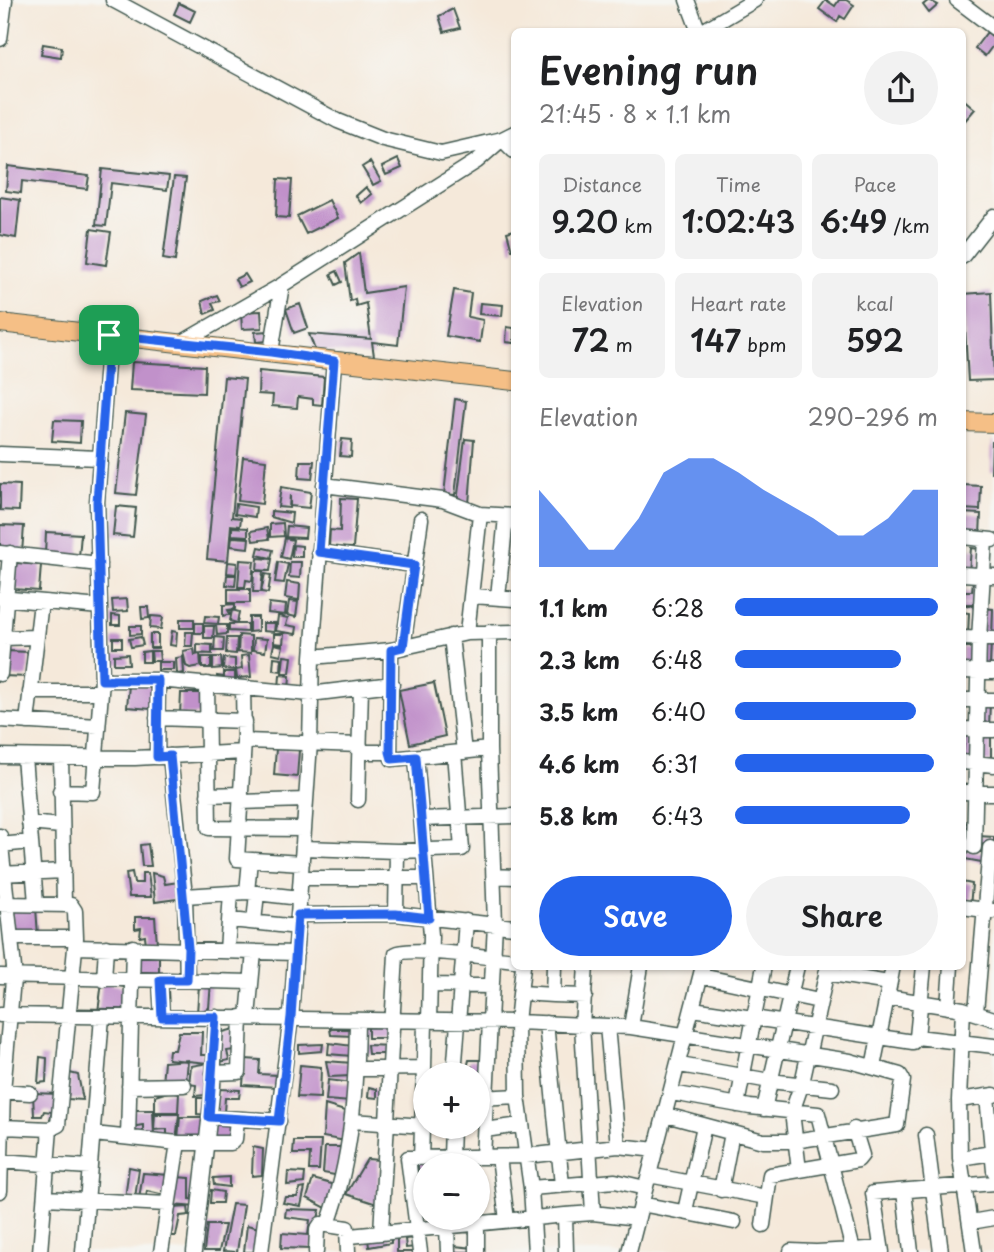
<!DOCTYPE html>
<html lang="en">
<head>
<meta charset="utf-8">
<style>
  :root { --surface:#fff; --page:#f2f2f2; --text:#202124; --muted:#757577; --accent:#2563eb }
  body { margin:0; font-family:"Playpen Sans",sans-serif; background:var(--page); color:var(--text); height:100vh; display:flex; flex-direction:column; font-size:26px; white-space:nowrap }
  * { box-sizing:border-box; margin:0 }
  p { font-size:23px; color:var(--muted) }
  .icon { flex:none; width:38px; height:38px; fill:none; stroke:currentColor; stroke-width:2; stroke-linecap:round; stroke-linejoin:round }
  .map { position:relative; flex:1; overflow:hidden }
  .panel { position:absolute; left:511px; top:28px; width:455px; height:942px; display:flex; flex-direction:column; background:var(--surface); border-radius:10px; box-shadow:0 2px 5px #0004 }
  .panel>* { flex:none }
  .tools { position:absolute; left:413px; top:1062px; display:grid; gap:14px }
  .tools a { display:grid; place-items:center; width:77px; height:77px; border-radius:50%; background:var(--surface); box-shadow:0 2px 5px #0004; font-size:35px }
  .pin { position:absolute; display:grid; place-items:center; width:60px; height:60px; color:#fff; margin:-30px; border-radius:14px; box-shadow:0 4px 10px #0006 }
  .round { display:grid; place-items:center; flex:none; width:74px; height:74px; border-radius:37px; background:var(--page) }
  .head { display:flex; align-items:center; justify-content:space-between; height:119px; padding:0 28px }
  h1 { font-size:38px; font-weight:600; line-height:52px }
  .figures { display:grid; grid-template-columns:repeat(3,1fr); gap:10px; height:119px; padding:7px 28px }
  .figures div { display:grid; align-content:center; border-radius:10px; background:var(--page); text-align:center }
  .figures b { font-size:30px; font-weight:600 }
  .figures small { font-size:19px; font-weight:400 }
  .figures p { font-size:19px }
  .chart { height:196px; padding:14px 28px }
  .chart p { display:flex; justify-content:space-between }
  .chart svg { width:100%; height:126px; margin-top:7px; fill:var(--accent); opacity:.7 }
  .cta { display:flex; gap:14px; margin-top:auto; padding:14px 28px }
  .cta a { flex:1; height:80px; border-radius:42px; background:var(--accent); color:#fff; font-size:28px; font-weight:600; line-height:80px; text-align:center }
  .cta a+a { background:var(--page); color:var(--text) }
  ul { padding:0 28px; list-style:none; font-size:23px }
  li { display:grid; grid-template-columns:112px 84px 1fr; align-items:center; height:52px }
  li i { height:18px; border-radius:9px; background:var(--accent) }
  .map>svg:first-child { display:block }
  .building { fill:#c191ca }
  .lines { fill:none; stroke-linecap:round; stroke-linejoin:round }
  .minor-casing { stroke:#3f574d; stroke-width:17 }
  .major-casing { stroke:#3f574d; stroke-width:20 }
  .minor { stroke:#fff; stroke-width:14 }
  .major { stroke:#f5bf86; stroke-width:18 }
  .route-casing { stroke:#fff; stroke-width:14 }
  .route { stroke:#2563eb; stroke-width:9 }
</style>
</head>
<body>
<div class="map">
<svg width="994" height="1252" viewBox="0 0 994 1252">
  <rect width="100%" height="100%" fill="#f6f6f2"/>
  <filter id="ink" filterUnits="userSpaceOnUse"><feTurbulence type="fractalNoise" baseFrequency=".0143" numOctaves="2"/><feDisplacementMap in="SourceGraphic" scale="14" xChannelSelector="R" yChannelSelector="G"/><feConvolveMatrix kernelMatrix="1 2 1 2 8 2 1 2 1" color-interpolation-filters="sRGB"/></filter>
  <filter id="wash" filterUnits="userSpaceOnUse"><feTurbulence type="fractalNoise" baseFrequency=".00686" numOctaves="4" result="noise"/><feDisplacementMap in="SourceGraphic" scale="28" xChannelSelector="R" yChannelSelector="G"/><feGaussianBlur stdDeviation="1.57" result="paint"/><feColorMatrix in="noise" values="0 0 0 0 0 0 0 0 0 0 0 0 0 0 0 0 0 1.4 0 .05"/><feComposite in="paint" operator="in"/></filter>
  <g filter="url(#wash)">
    <rect width="100%" height="100%" fill="#f5e9da"/>
    <g id="blocks">
      <!-- building -->
      <path class="building" d="M826,0L835,6L839,0H846L854,5L845,19L840,16L837,22L819,9Z
        M929,0L938,5L929,13L923,5Z
        M179,3L195,11L190,22L174,14Z
        M453,9L460,28L444,32L439,16Z
        M987,32L994,38V44L985,56L975,48Z
        M43,44L62,47L61,57L41,54Z
        M962,98L975,109L962,124Z
        M398,159L402,168L386,175L382,167Z
        M370,162L381,181L373,185L362,167Z
        M8,166L89,176L87,189L22,181L21,193L6,191Z
        M102,169L169,176L167,190L111,183L106,226L96,225Z
        M174,177L186,178L175,261L163,259Z
        M278,179L292,180L289,218L276,217Z
        M366,187L372,194L361,203L356,196Z
        M0,197L20,200L16,238L0,235Z
        M329,200L338,218L306,234L297,216Z
        M91,229L111,232L106,265L87,262Z
        M514,230V250H512L507,232Z
        M359,253L364,293L404,287L398,345L372,342L374,356L315,350L309,334L371,339L366,303L356,306L355,299L350,301L345,263Z
        M337,271L342,282L336,285L331,274Z
        M245,274L250,282L239,287L235,279Z
        M454,290L471,293L468,317L483,320L480,342L446,336Z
        M991,292L994,380L968,381L963,294Z
        M217,295L220,301L212,303L215,310L205,314L202,301Z
        M480,303L503,305L502,316L479,314Z
        M300,304L308,328L294,333L286,309Z
        M261,311L262,328L242,329L241,312Z
        M507,327L514,328V343L506,342Z
        M268,331V341L256,342L255,332Z
        M132,362L205,366L204,393L130,390Z
        M259,371L324,377L322,405L313,404V399L298,397L297,408L272,406L273,395L258,394Z
        M224,377L245,379L232,517L241,518L240,526L231,525L228,561L207,559Z
        M455,399L466,401L455,495L444,494Z
        M125,413L146,415L136,495L116,493Z
        M54,420L81,421L80,443L52,441Z
        M342,439L352,440L351,457L340,456Z
        M465,439L474,440L469,504L457,502Z
        M992,442H994V472H991Z
        M243,457L266,460L262,504L238,501Z
        M300,461H314L312,479L299,478Z
        M0,484L20,485L19,511L0,510Z
        M962,485L981,486L980,510L962,509Z
        M281,487L311,492L309,508L290,506V495L289,508L278,507Z
        M341,498L357,499L353,548L329,547L330,530L340,531Z
        M236,504L256,507L255,517L235,514Z
        M116,506L136,508L133,537L113,535Z
        M271,511L292,513L291,523L271,517Z
        M962,513L981,514L980,535L962,534Z
        M283,523L284,536L270,537V524Z
        M0,525L24,526L22,553L0,551Z
        M287,526L306,528L305,538L286,537Z
        M232,527L248,528V536L232,535Z
        M267,528L269,539L253,541L251,531Z
        M46,532L81,534L79,557L45,555Z
        M232,537L249,538L248,548L231,546Z
        M285,538L293,540L289,559L281,557Z
        M293,545L302,546V557H292Z
        M259,547L273,550L271,558L257,555Z
        M971,548L980,549L979,573L969,572Z
        M258,558L272,559L270,571L257,570Z
        M240,560L254,561L252,581L246,580L245,587H238Z
        M228,562L237,563L236,574L227,573Z
        M278,562L288,564L284,583L275,582Z
        M290,562H301L300,578L289,577Z
        M16,563L41,565L39,591L14,589Z
        M254,571H263L261,592H253Z
        M265,574L271,575L268,593L261,592Z
        M227,575H236L235,586L226,585Z
        M973,580L980,581L979,604H962V591H972Z
        M287,582L300,584L299,600L285,598Z
        M228,589H250V603H228Z
        M127,599L128,611L113,612L112,600Z
        M289,601L298,602L296,617L287,615Z
        M269,603L286,605L285,615L268,613Z
        M235,604V609L228,610L230,614L223,616V605Z
        M962,605L979,606L977,636H968L969,613L962,612Z
        M141,607H148L149,618L142,619Z
        M983,608L993,609L992,638L981,637Z
        M232,610L239,612L237,623L230,621Z
        M112,615L120,616V625H112Z
        M151,616L163,617L161,629L150,628Z
        M205,616L219,617L218,624L204,623Z
        M278,616L288,618L286,625L297,627L296,634L276,631Z
        M249,617H258V631L249,632Z
        M180,619H194V628H180Z
        M195,623H203V633H195Z
        M263,623H275L274,632L263,631Z
        M229,624H247V632L229,631Z
        M216,625H227V634L217,635Z
        M130,626H141V634L130,635Z
        M204,626H214L213,638H204Z
        M172,631L177,632L176,646L170,645Z
        M186,632H193L192,646H185Z
        M150,634H158V648H150Z
        M274,634H284L283,644L274,643Z
        M239,635L251,636V653L238,652Z
        M141,637L143,645L131,647L129,639Z
        M215,637L224,638L223,651H214Z
        M113,638H122V647H113Z
        M227,638H237L236,654L226,653Z
        M254,638L267,639L265,652L253,650Z
        M981,640H991L990,667H980Z
        M197,644L212,645V654L197,653Z
        M274,644L283,646L281,655L272,653Z
        M962,647H977L976,668H962Z
        M194,649L195,655L200,654L201,666L190,668L186,666L183,651Z
        M5,651L29,652L28,677L3,676Z
        M150,651V662H142V652Z
        M151,651H159L160,661H152Z
        M128,654L129,664H114V655Z
        M249,655L251,677L237,678L236,670L242,669L241,656Z
        M284,656L292,657L290,673H282Z
        M183,657L184,673L177,674L176,658Z
        M202,657H211V668H202Z
        M213,657H221L222,668L213,669Z
        M274,657L282,658L281,671L273,670Z
        M224,658L235,659V670L223,669Z
        M158,662H173V670H158Z
        M224,672H235V684H217V676L224,677Z
        M280,675L290,676L289,690L279,689Z
        M434,683L445,736L410,744L399,690Z
        M129,685L153,687L151,709L127,707Z
        M181,693H204V715H180Z
        M980,702H990L989,728H979Z
        M966,731H975V760H962Z
        M980,734H991V762H980Z
        M276,749L299,750L297,777L274,775Z
        M962,823H973L972,843H962Z
        M978,836L994,837V847L978,846Z
        M148,844L151,866H142L140,845Z
        M966,850L988,853L987,863L965,859Z
        M132,872L134,883H142V873H148L151,897H129L126,873Z
        M152,873L163,876L165,884L178,882L184,898L155,902Z
        M962,882L972,884L970,907L962,906Z
        M36,908L38,935L13,937L11,910Z
        M135,917H155L157,944H146L145,936L140,937L141,928L135,929Z
        M135,948L159,951V977L134,975Z
        M102,982L129,988L128,1010L98,1012Z
        M211,982L209,1008L197,1013L199,985Z
        M368,1026L392,1027V1038H368Z
        M234,1029V1050L227,1051L229,1060L220,1062L223,1032Z
        M330,1029H354L353,1036L331,1035Z
        M179,1032H202L201,1055H209L206,1095L195,1096L196,1085L189,1084L191,1066L208,1063L168,1059L169,1050H175Z
        M329,1043L353,1046L352,1056L328,1054Z
        M323,1044L322,1051L299,1053V1045Z
        M367,1045L391,1046V1054H368Z
        M40,1057L47,1058L46,1082L38,1083Z
        M245,1059L260,1060L259,1074L278,1075V1087L243,1085Z
        M188,1060L186,1083H162L164,1062Z
        M469,1060H484L482,1086H478V1074H473L472,1067L467,1068Z
        M326,1061L352,1063L351,1076L329,1077Z
        M300,1065L321,1067L320,1098L297,1097Z
        M70,1073L78,1075L83,1100L68,1099Z
        M328,1080L352,1083L351,1102L326,1100Z
        M369,1087L377,1089V1098L368,1097Z
        M219,1089L240,1090L239,1098H225L224,1112L216,1114Z
        M171,1091L179,1093L178,1112H155V1096Z
        M33,1093L58,1094L57,1123H49L52,1112L44,1111L42,1116H34Z
        M197,1098H209L208,1115L197,1114Z
        M325,1105L351,1113L346,1141L323,1137Z
        M131,1110H153L154,1137H143V1125L131,1127Z
        M155,1114H179L176,1141H167V1129L154,1130Z
        M180,1117H207L202,1141L178,1139Z
        M213,1124H232L229,1142H211Z
        M294,1141H321L319,1170H309L310,1154H293Z
        M253,1147L263,1149L262,1175L252,1176Z
        M325,1147H345L341,1176L323,1173Z
        M367,1159L379,1160L377,1204L346,1194Z
        M421,1160L425,1166V1190L422,1191L417,1161Z
        M129,1167L139,1169L135,1198L125,1199Z
        M288,1172L305,1173L304,1183L287,1185Z
        M143,1173L169,1175L165,1195L147,1191L146,1198L139,1199Z
        M175,1177L190,1178V1199L198,1200L197,1207L171,1205Z
        M229,1177V1187L214,1185L213,1178Z
        M313,1179L339,1186L326,1208L307,1198Z
        M305,1188L301,1206L283,1203L285,1197H297L300,1189Z
        M211,1190L223,1192L222,1203H210Z
        M232,1204L244,1205L237,1252L223,1251Z
        M188,1207L189,1215L180,1216L176,1236H165L173,1208Z
        M286,1209L320,1210L311,1249L281,1248L282,1233L308,1235L310,1220L285,1217Z
        M207,1225H225L219,1251H204Z
        M247,1225L259,1228L256,1252H244Z
        M397,1232L415,1238L405,1239L406,1248L416,1247V1252H397Z
        M391,1236V1243L369,1247L368,1239Z
        M454,1246L474,1248L473,1252H455Z"/>
    </g>
  </g>
  <g filter="url(#ink)">
    <use href="#blocks" fill-opacity="0" stroke="#3f574d" stroke-width="2"/>
    <g class="lines">
      <!-- minor casing -->
      <g class="minor-casing">
        <path id="minor" d="M113,0L338,121L383,139L441,153L502,139L514,133
          M687,0L699,32
          M957,0L994,28
          M701,32L755,0
          M0,39L5,0
          M962,257L994,216
          M181,343L282,285L477,161L502,139L514,151
          M271,352L282,285
          M0,454L99,458
          M324,485L443,500L480,514L514,516
          M962,537L992,540
          M319,552L414,565
          M0,553L99,564
          M962,574L994,576
          M473,596L514,599
          M498,597L506,517
          M0,598L100,607
          M467,633L480,514
          M451,636L464,752
          M3,638L36,637
          M962,638L994,639
          M403,647L421,519
          M391,650L390,752L392,759L489,749
          M312,657L391,650L467,633L514,632
          M962,671L994,672
          M0,674L10,553
          M102,680H158L310,694L392,684
          M207,684L209,828L304,829
          M243,688L244,741L237,859L302,863
          M30,692H100
          M962,700H994
          M157,718L245,721
          M0,720L98,726
          M27,722L41,602
          M962,729L994,730
          M244,741L360,745
          M361,752H390
          M0,756L135,758L243,752
          M170,756L185,896L187,980
          M24,757L36,903
          M61,757L64,904
          M157,757L158,680
          M416,757L431,935L429,1021
          M962,762L994,765
          M60,791L93,792L102,680L97,502L109,335
          M962,792L994,793
          M208,795L241,794
          M358,800L361,688
          M241,802L306,800
          M421,819L514,816
          M29,823L61,826
          M0,836L14,968L3,1091L0,1191
          M0,845L31,842
          M974,847L979,639L985,540
          M303,848L397,851
          M962,848L963,845
          M0,874L64,871
          M494,876L514,877
          M301,878H425
          M247,892L250,860
          M185,896L247,892L300,898
          M0,904L71,905L75,911L76,938L58,1125L50,1129L3,1127
          M962,907L993,911
          M396,914L397,851L462,849L454,753
          M298,915L396,914L514,927
          M231,920L298,927
          M254,922L257,893
          M12,938H76
          M76,947L296,953
          M227,950L231,893
          M523,966L517,1022L518,1096L531,1188L535,1252
          M586,966L582,1025L593,1213
          M893,966L887,997L963,1009L994,1019
          M826,973L889,983
          M0,976L251,982
          M701,976L819,1001
          M104,980L106,947
          M160,980L162,1017
          M430,985L491,986
          M521,993L553,995L554,966
          M553,995L585,996
          M948,1007L951,966
          M693,1009L913,1042L917,1037L924,966
          M963,1009L959,1100L960,1158L974,1252
          M976,1012L990,848
          M0,1015L517,1022L631,1027L850,1061L900,1075L903,1080L897,1125L794,1141H763L666,1115
          M248,1017L254,952
          M546,1023L562,1185
          M607,1026L618,1146
          M631,1027L641,966
          M917,1037L994,1046
          M680,1065L770,1081L832,1088
          M873,1067L887,997
          M424,1068L425,1021
          M356,1069L424,1068L421,1158
          M213,1073L239,1072L241,1017
          M454,1074L466,921
          M129,1086L184,1085
          M0,1091L30,1093
          M672,1093L750,1107L818,1114L853,1250L817,1252
          M987,1096L994,1171
          M479,1098L518,1096
          M959,1100L994,1095
          M737,1105L764,966
          M764,1109L797,966
          M209,1117L279,1121
          M352,1121L425,1126
          M485,1130L520,1125
          M94,1134L178,1143H231L235,1139L237,1120
          M926,1135L941,1252
          M128,1137L133,947
          M451,1157L452,1127
          M483,1157L495,924L489,749V632
          M499,1157L507,1220
          M960,1158L992,1153
          M0,1161L89,1167
          M799,1170L792,1112L802,1083L828,966
          M649,1175L766,1197
          M531,1188L615,1181L645,1188
          M721,1190L732,1133
          M904,1191L911,1252
          M45,1198L167,1204
          M641,1204L734,1222
          M685,1211L704,1126
          M565,1215L566,1252
          M971,1222L994,1218
          M328,1224C352,1159 356,1090 357,1021
          M477,1224V1252
          M763,1225L770,1175L858,1160L862,1155L854,1129
          M447,1227L448,1252
          M381,1233L396,954C409,946 494,958 514,960
          M350,1236L565,1215L593,1213L638,1218
          M853,1250L881,1248
          M791,1251L815,1252
          M40,1252L50,1129
          M83,1252L102,1017
          M161,1252L178,1143
          M194,1252L213,1086L216,1017
          M261,1252L291,1017L310,743L312,657L334,361
          M316,1252L317,1230L321,1224L347,1228L348,1252
          M420,1252L408,1158L526,1156L618,1146L656,1150
          M629,1252L703,966
          M882,1252L873,1193L994,1183"/>
      </g>
      <!-- major casing -->
      <g class="major-casing">
        <path id="major" d="M0,323L514,381
          M962,422L994,423"/>
      </g>
      <!-- minor -->
      <use href="#minor" class="minor"/>
      <!-- major -->
      <use href="#major" class="major"/>
    </g>
  </g>
  <g class="lines" filter="url(#ink)">
    <!-- route casing -->
    <g class="route-casing">
      <path id="route" d="M109,335L271,352L334,361L319,552L414,565L403,647L391,650L390,752L392,759L416,757L429,918L396,914L298,915L291,1017L279,1121L209,1117L216,1017H162L160,980H187L188,948L170,756L157,757L158,680H102L97,502Z"/>
    </g>
    <!-- route -->
    <use href="#route" class="route"/>
  </g>
</svg>
<div class="tools">
<a>+</a>
<a>−</a>
</div>
<div class="pin" style="left:109px;top:335px;background:#1e9e55"><svg class="icon" aria-label="arrive" viewBox="0 0 24 24"><path d="M6 21V4h12l-3 4 3 4H6"/></svg></div>
<section class="panel">
<div class="head"><div><h1>Evening run</h1><p>21:45 · 8 × 1.1 km</p></div><a class="round"><svg class="icon" aria-label="share" viewBox="0 0 24 24"><path d="M12 15V3M7 8l5-5 5 5M5 13v7h14v-7"/></svg></a></div>
<div class="figures">
<div><p>Distance</p><b>9.20<small> km</small></b></div>
<div><p>Time</p><b>1:02:43</b></div>
<div><p>Pace</p><b>6:49<small> /km</small></b></div>
</div>
<div class="figures">
<div><p>Elevation</p><b>72<small> m</small></b></div>
<div><p>Heart rate</p><b>147<small> bpm</small></b></div>
<div><p>kcal</p><b>592</b></div>
</div>
<div class="chart"><p><span>Elevation</span>290–296 m</p>
<svg viewBox="0 0 160 44" preserveAspectRatio="none"><path d="M0 44V17L10 27L20 38L30 38L40 27L50 11L60 6L70 6L80 11L90 17L100 22L110 27L120 33L130 33L140 27L150 17L160 17V44z"/></svg>
</div>
<ul>
<li><b>1.1 km</b>6:28<i style="width:100%"></i></li>
<li><b>2.3 km</b>6:48<i style="width:82%"></i></li>
<li><b>3.5 km</b>6:40<i style="width:89%"></i></li>
<li><b>4.6 km</b>6:31<i style="width:98%"></i></li>
<li><b>5.8 km</b>6:43<i style="width:86%"></i></li>
</ul>
<div class="cta"><a>Save</a><a>Share</a></div>
</section>
</div>
</body>
</html>
